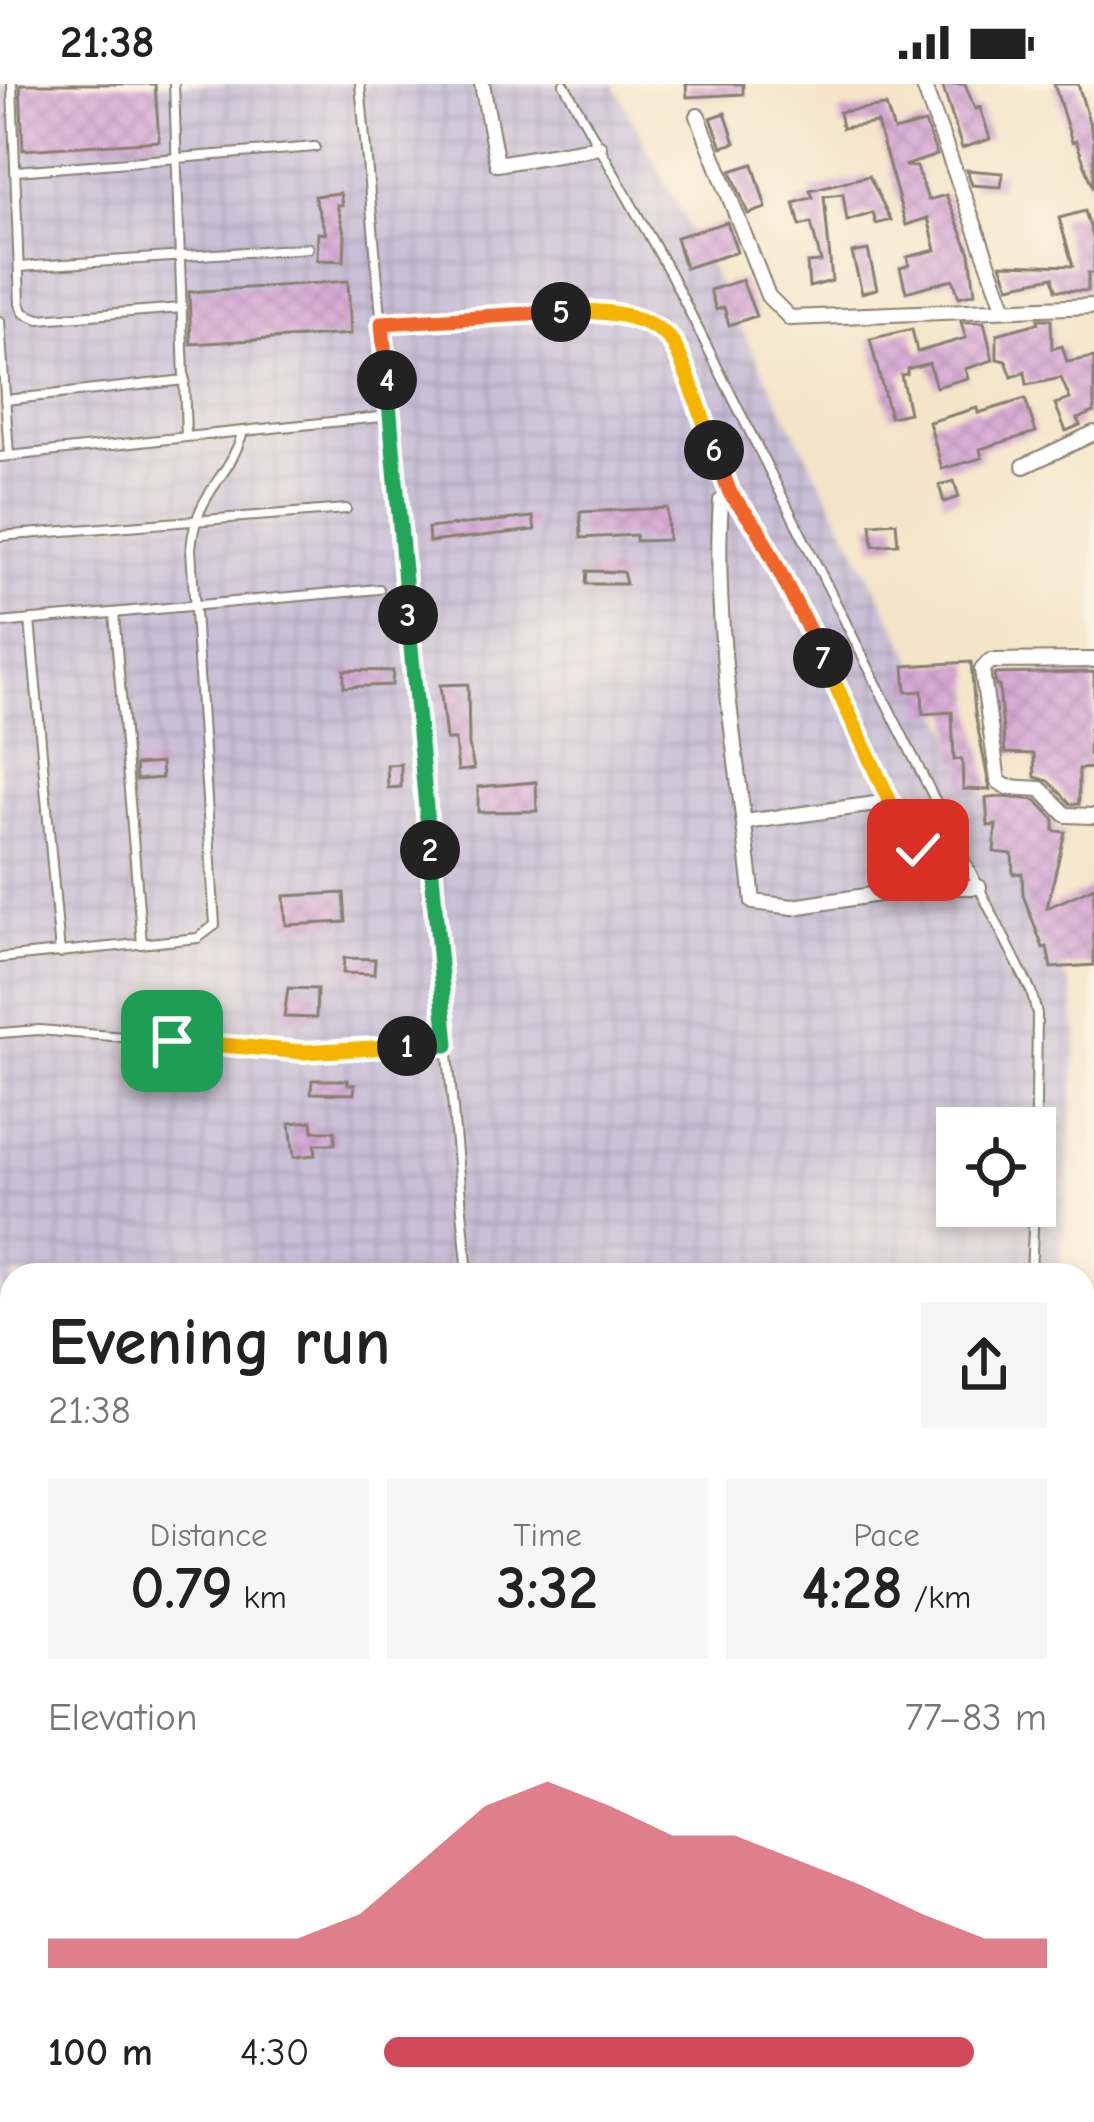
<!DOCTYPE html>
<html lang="en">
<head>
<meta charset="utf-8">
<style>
  :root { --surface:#fff; --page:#f6f6f6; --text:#222; --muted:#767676; --accent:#d1495b }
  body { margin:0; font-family:"Comic Neue",sans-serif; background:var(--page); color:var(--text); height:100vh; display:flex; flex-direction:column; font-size:45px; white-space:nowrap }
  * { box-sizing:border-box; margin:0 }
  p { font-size:39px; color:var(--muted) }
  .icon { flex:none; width:66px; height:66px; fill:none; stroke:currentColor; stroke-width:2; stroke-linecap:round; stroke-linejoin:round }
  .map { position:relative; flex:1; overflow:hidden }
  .details { position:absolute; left:0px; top:1179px; width:1095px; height:861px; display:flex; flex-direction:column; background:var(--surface); border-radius:36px 36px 0 0; box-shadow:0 6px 18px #0003 }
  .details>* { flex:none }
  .buttons { position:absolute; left:936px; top:1023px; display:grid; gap:24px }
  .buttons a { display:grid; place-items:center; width:120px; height:120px; border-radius:0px; background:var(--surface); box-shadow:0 6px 18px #0003; font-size:60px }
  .pin { position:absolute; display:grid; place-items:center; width:102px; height:102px; color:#fff; margin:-51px; border-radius:24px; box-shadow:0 6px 18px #0006 }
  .km { position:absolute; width:60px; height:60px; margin:-30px; border-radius:50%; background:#222; color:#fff; font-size:33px; line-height:60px; text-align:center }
  .round { display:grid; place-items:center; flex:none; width:126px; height:126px; border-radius:0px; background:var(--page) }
  .overview { display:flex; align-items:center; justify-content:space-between; height:204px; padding:0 48px }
  h1 { font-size:66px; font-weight:700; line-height:90px }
  .metrics { display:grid; grid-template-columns:repeat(3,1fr); gap:18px; height:204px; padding:12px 48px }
  .metrics div { display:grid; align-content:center; border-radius:0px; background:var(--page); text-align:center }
  .metrics b { font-size:60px; font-weight:700 }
  .metrics small { font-size:33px; font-weight:400 }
  .metrics p { font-size:33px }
  .chart { height:336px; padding:24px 48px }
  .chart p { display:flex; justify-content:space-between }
  .chart svg { width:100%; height:216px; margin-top:12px; fill:var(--accent); opacity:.7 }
  ul { padding:0 48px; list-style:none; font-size:39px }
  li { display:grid; grid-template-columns:192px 144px 1fr; align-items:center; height:90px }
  li i { height:30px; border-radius:15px; background:var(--accent) }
  .status { display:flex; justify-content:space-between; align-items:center; height:84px; padding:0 60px; background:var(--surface); direction:ltr }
  .status svg { height:33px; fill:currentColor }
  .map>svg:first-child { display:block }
  .built { fill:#e9d2ee }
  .industrial { fill:url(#industrial-grid); fill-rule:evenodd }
  .building { fill:url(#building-cross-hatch) }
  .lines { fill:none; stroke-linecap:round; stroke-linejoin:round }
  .service-casing { stroke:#888072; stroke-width:12 }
  .minor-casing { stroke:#888072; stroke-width:18 }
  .service { stroke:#fff; stroke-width:8 }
  .minor { stroke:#fff; stroke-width:14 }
  .split-1-casing { stroke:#fff; stroke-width:24 }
  .split-2-casing { stroke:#fff; stroke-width:24 }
  .split-3-casing { stroke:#fff; stroke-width:24 }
  .split-4-casing { stroke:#fff; stroke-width:24 }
  .split-5-casing { stroke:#fff; stroke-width:24 }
  .split-6-casing { stroke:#fff; stroke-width:24 }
  .split-7-casing { stroke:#fff; stroke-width:24 }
  .split-8-casing { stroke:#fff; stroke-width:24 }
  .split-1 { stroke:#f5b400; stroke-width:15 }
  .split-2 { stroke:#22a559; stroke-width:15 }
  .split-3 { stroke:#22a559; stroke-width:15 }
  .split-4 { stroke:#22a559; stroke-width:15 }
  .split-5 { stroke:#f0652b; stroke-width:15 }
  .split-6 { stroke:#f5b400; stroke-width:15 }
  .split-7 { stroke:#f0652b; stroke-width:15 }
  .split-8 { stroke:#f5b400; stroke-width:15 }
</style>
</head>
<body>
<div class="status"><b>21:38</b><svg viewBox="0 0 49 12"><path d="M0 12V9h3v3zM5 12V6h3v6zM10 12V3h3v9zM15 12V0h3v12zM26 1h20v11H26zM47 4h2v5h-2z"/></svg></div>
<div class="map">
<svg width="1094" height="2038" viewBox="0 0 1094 2038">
  <defs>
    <pattern id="industrial-grid" width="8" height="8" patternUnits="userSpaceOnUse" patternTransform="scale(3)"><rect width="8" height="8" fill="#c9bfd7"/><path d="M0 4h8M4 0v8" fill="none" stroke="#aca4b8"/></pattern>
    <pattern id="building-cross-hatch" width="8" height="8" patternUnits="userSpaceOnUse" patternTransform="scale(3)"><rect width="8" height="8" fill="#d8aad6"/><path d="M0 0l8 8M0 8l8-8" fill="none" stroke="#b992b7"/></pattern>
  </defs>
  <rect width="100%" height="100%" fill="#fcf5e5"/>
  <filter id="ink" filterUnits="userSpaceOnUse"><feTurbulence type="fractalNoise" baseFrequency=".00833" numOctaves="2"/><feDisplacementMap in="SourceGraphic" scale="24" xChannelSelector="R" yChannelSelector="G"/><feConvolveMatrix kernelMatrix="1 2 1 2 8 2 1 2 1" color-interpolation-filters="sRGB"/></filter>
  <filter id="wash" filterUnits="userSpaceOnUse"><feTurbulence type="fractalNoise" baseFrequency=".004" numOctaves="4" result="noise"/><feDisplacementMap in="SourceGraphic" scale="48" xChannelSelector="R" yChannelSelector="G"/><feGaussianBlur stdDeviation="2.7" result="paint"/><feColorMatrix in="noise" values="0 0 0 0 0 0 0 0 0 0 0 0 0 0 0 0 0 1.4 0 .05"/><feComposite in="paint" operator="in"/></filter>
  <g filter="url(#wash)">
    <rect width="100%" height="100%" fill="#f4e5c9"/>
    <!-- built -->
    <path class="built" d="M0,1264H12V1518H0Z"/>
    <!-- industrial -->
    <path class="industrial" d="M0,0H614L1006,754L1072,908L1078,951L1060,1191H12V1264H0ZM957,1044H1035V1122H957Z
      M12,1868V2028H817V2038H0V1971Z"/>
    <g id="blocks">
      <!-- building -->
      <path class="building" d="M20,0H155L159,57L23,66Z
        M686,0H743V10L687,13Z
        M942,0H965L975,25L980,23L990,55L962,64Z
        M1054,0H1078L1094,55V105L1076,57L1072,58Z
        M886,22L894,47L925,39L937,71L904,82L917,83L928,116L946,111L970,169L975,209L959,213L953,195L906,208L900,184L909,181L907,173L936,166L928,134L906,141L877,39L842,44L839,28Z
        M725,29L735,59L722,63L711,34Z
        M753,80L766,124L748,130L731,87Z
        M967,86L1003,89L1001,103L972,101Z
        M869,92L891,136L876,140L873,129L847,137L843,110L824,112L832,197L809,203L807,179L821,178L811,139L800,142L794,119L813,113L810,106Z
        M340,109L342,121H337L345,152L344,177L317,176L318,149L326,150L314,112Z
        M1085,127L1094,156V189H1088V207L1056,206L1053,193L1009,202L1001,180L1073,182L1059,134Z
        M727,138L737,168L685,184L676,153Z
        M868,166L877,205L862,209L852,169Z
        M742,196L756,232L729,241L724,223L716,226L710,206Z
        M348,197L351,250L191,260L189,208Z
        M1038,235H1051L1052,265L1062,262L1067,278L1094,273V328L1077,335L1080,341L1066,347L1055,320L1070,315L1061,294L1027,301L1025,288L1012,293L1006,277L997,275V250L1038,239Z
        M961,238H984L993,276L965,285L968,294L936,303L929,279L907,285V290L901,291L909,329L890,333L870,255L912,245L917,268L966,254Z
        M1025,315L1036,348L980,365L982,374L942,385L929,338L977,324L978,329Z
        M954,397L959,413L944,418L939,401Z
        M667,424L668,456L636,457V451L581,454L580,428Z
        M533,433L535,446L429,458L428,444Z
        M896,438L898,460L873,462L871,440Z
        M587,487L623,488L626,500H586Z
        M971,578L975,629L990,706L963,705L962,675L954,676L952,628L923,630L922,607L906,608L904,582Z
        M344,586L393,587L392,601L344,603Z
        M1094,588V645H1090L1089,670L1094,669V684L1079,685V720H1071L1049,697L1035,693L1034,670L1005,669L999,602H996L994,590Z
        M468,600L469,661L474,685L458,687L455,656H446L440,601Z
        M161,679L162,694L136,696L135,681Z
        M401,680V703L388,704L387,681Z
        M536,698L537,727L478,728V703Z
        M1002,713L1036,716L1054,735V747L1065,748L1047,824L1094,803V881L1051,884L1047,863L1043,864L1023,811L1022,789L1013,790L1012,770L994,768L996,741L988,742L986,714Z
        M344,809L346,838L286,841L284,812Z
        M344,874L375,875L374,890L343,889Z
        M288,904L317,905L316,934L284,933Z
        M147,963L176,966L175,990L146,989Z
        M312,996H348V1000L355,1001L354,1010L311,1009Z
        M312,1037L313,1047H335V1060H315L316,1071L294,1073L290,1039Z
        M12,1344V1417L0,1390V1349Z
        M12,1421V1449L0,1454V1426Z"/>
    </g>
  </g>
  <g filter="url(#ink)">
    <use href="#blocks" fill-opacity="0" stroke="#888072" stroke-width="3"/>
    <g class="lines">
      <!-- service casing -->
      <g class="service-casing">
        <path id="service" d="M12,0L20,220L24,229L39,235L182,224
          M174,0L186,353
          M360,0L468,1191
          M564,0L670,189L1031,907L1037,930L1035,1108
          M16,87L315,63
          M19,183L308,164
          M0,237L9,371
          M382,239L595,226L645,238L671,255L731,409L757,445L841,608L890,718L918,765L925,803
          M5,316L185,296
          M243,347L390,332
          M0,373L243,347C229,397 196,406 191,465L215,841L198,854L0,874
          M0,452L346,425
          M114,529L142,860
          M30,536L60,869
          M0,539L379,505
          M0,949L39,946L304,968L447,961
          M1031,1191L1034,1122
          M0,1311L12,1306
          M1083,1673H1094
          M545,2028L546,2038
          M20,2038L21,2028
          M60,2038L61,2028"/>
      </g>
      <!-- minor casing -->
      <g class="minor-casing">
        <path id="minor" d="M482,0L497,80L599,63
          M923,0L1005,225
          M698,32L768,212L790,234L1094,222
          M1024,382L1094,349
          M731,409L721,417C712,547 740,689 753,818L793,823L925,803H979
          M1094,576L990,577L982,586L998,697L1007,703L1041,705L1066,731L1094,732
          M745,738L890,718
          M1083,1535H1094
          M1083,1780L1094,1775
          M819,2038L820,2028
          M903,2038V2028
          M984,2038L985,2028"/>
      </g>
      <!-- service -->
      <use href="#service" class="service"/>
      <!-- minor -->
      <use href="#minor" class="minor"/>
    </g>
  </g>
  <g class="lines" filter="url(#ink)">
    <!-- split-1 casing -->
    <g class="split-1-casing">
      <path id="split-1" d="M172,957L304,968L407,962"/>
    </g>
    <!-- split-2 casing -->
    <g class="split-2-casing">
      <path id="split-2" d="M407,962L447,961L430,766"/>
    </g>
    <!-- split-3 casing -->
    <g class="split-3-casing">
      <path id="split-3" d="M408,531L430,766"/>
    </g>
    <!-- split-4 casing -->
    <g class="split-4-casing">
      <path id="split-4" d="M387,296L408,531"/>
    </g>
    <!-- split-5 casing -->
    <g class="split-5-casing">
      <path id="split-5" d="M387,296L382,239L561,228"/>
    </g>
    <!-- split-6 casing -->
    <g class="split-6-casing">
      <path id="split-6" d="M561,228C595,226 641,227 668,253C682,266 705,343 714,366"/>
    </g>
    <!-- split-7 casing -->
    <g class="split-7-casing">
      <path id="split-7" d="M714,366L730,409L758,445L823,574"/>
    </g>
    <!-- split-8 casing -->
    <g class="split-8-casing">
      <path id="split-8" d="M823,574L890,718L918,766"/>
    </g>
    <!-- split-1 -->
    <use href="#split-1" class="split-1"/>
    <!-- split-2 -->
    <use href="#split-2" class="split-2"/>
    <!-- split-3 -->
    <use href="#split-3" class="split-3"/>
    <!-- split-4 -->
    <use href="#split-4" class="split-4"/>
    <!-- split-5 -->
    <use href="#split-5" class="split-5"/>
    <!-- split-6 -->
    <use href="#split-6" class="split-6"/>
    <!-- split-7 -->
    <use href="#split-7" class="split-7"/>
    <!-- split-8 -->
    <use href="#split-8" class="split-8"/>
  </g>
</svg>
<div class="buttons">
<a><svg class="icon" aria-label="locate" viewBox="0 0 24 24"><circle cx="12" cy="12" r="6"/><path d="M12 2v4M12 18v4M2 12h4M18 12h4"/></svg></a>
</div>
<div class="pin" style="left:172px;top:957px;background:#1e9e55"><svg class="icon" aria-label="arrive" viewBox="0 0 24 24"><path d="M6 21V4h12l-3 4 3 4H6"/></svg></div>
<div class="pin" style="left:918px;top:766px;background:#d93025"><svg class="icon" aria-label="check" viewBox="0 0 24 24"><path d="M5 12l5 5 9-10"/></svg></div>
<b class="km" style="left:407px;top:962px">1</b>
<b class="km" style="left:430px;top:766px">2</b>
<b class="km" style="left:408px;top:531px">3</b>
<b class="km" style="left:387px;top:296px">4</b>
<b class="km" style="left:561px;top:228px">5</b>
<b class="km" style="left:714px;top:366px">6</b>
<b class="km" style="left:823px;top:574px">7</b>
<section class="details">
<div class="overview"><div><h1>Evening run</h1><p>21:38</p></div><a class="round"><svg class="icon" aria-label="share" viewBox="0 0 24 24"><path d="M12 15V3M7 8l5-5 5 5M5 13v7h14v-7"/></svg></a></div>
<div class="metrics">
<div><p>Distance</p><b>0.79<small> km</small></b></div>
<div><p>Time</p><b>3:32</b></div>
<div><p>Pace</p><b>4:28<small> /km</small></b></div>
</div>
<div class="chart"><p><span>Elevation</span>77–83 m</p>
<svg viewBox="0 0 160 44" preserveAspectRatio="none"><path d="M0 44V38L10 38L20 38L30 38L40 38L50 33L60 22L70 11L80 6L90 11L100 17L110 17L120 22L130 27L140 33L150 38L160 38V44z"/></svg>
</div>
<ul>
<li><b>100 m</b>4:30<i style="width:89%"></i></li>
</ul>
</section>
</div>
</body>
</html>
